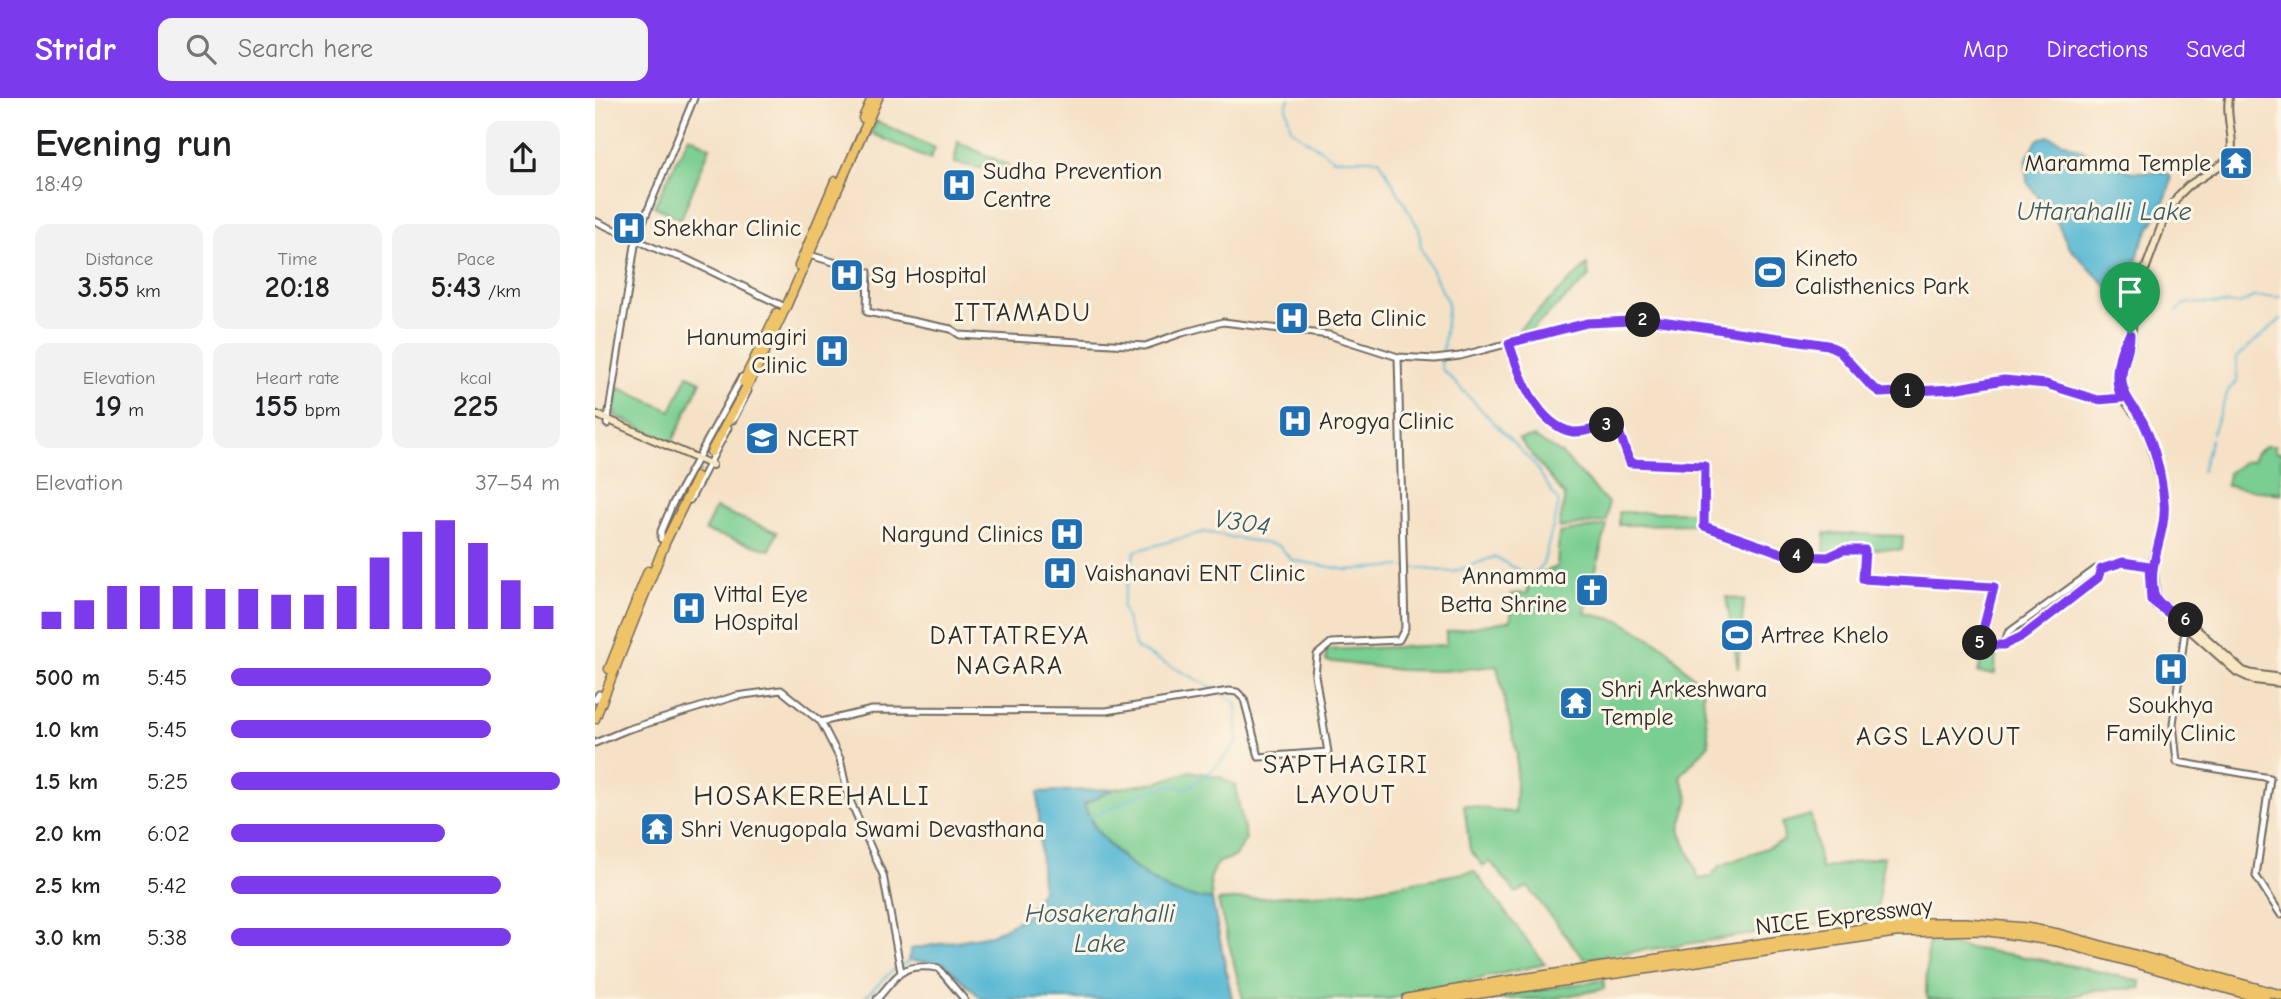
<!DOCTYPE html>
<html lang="en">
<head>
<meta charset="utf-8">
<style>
  :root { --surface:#fff; --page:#f2f2f2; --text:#202124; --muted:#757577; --accent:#7c3aed }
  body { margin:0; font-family:"Comic Neue",sans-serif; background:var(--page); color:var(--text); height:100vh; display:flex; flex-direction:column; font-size:26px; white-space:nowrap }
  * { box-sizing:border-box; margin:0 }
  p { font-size:23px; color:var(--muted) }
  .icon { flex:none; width:38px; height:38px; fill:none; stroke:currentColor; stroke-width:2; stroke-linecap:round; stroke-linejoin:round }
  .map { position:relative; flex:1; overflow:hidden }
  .drawer { display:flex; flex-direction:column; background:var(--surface); width:595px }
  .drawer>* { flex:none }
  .pin { position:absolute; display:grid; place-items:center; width:60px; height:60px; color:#fff; margin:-72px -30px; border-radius:50% 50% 50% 0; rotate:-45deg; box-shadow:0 0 7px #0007 }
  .pin .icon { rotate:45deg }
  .km { position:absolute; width:35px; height:35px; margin:-18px; border-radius:50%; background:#222; color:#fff; font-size:19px; line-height:35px; text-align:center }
  .round { display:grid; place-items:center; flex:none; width:74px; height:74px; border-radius:14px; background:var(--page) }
  .headline { display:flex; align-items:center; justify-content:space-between; height:119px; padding:0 35px }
  h1 { font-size:38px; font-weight:700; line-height:52px }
  .figures { display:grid; grid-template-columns:repeat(3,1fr); gap:10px; height:119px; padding:7px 35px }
  .figures div { display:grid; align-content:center; border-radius:14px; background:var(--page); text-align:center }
  .figures b { font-size:30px; font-weight:700 }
  .figures small { font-size:19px; font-weight:400 }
  .figures p { font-size:19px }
  .chart { height:196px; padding:14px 35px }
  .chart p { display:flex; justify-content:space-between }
  .chart svg { width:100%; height:126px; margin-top:7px; stroke:var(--accent); stroke-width:6 }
  ul { padding:0 35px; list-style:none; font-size:23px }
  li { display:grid; grid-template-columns:112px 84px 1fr; align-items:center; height:52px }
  li i { height:18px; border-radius:9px; background:var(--accent) }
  header { display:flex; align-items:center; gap:42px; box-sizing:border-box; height:98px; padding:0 35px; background:var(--accent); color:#fff }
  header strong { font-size:33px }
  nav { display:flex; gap:38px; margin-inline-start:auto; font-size:24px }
  .search { width:490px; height:63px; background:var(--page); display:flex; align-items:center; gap:18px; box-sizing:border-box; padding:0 24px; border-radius:14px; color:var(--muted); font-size:26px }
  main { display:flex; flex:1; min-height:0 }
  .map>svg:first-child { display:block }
  .green { fill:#79ce91; stroke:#527c5e; stroke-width:2 }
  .water { fill:#54b7d3; stroke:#40717f; stroke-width:2 }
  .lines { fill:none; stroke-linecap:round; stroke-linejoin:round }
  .stream { stroke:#54b7d3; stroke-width:2 }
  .trunk-tunnel { stroke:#cdbda7; stroke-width:8; stroke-dasharray:8 4; stroke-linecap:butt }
  .tertiary-casing { stroke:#726b61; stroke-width:9 }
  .secondary-casing { stroke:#726b61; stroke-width:10 }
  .trunk-casing { stroke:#726b61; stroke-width:11 }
  .motorway-casing { stroke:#726b61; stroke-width:12 }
  .tertiary { stroke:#fff; stroke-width:5 }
  .secondary { stroke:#f9e7c3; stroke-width:6 }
  .trunk { stroke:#efc469; stroke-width:8 }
  .motorway { stroke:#efc469; stroke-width:9 }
  .route-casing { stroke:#fff; stroke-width:14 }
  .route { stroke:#7c3aed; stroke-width:9 }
  .labels { text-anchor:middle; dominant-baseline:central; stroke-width:6; stroke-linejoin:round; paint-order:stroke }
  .poi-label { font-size:24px; fill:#2b2b2b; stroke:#fcf5e5; text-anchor:start }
  .street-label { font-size:24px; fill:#2b2b2b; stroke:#fcf5e5 }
  .water-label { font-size:26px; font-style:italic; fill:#395c66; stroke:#fcf5e5 }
  .neighbourhood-label { font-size:26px; letter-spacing:2px; fill:#2b2b2b; stroke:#fcf5e5 }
  .quarter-label { font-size:28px; letter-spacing:2px; fill:#2b2b2b; stroke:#fcf5e5 }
</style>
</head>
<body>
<header>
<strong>Stridr</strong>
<div class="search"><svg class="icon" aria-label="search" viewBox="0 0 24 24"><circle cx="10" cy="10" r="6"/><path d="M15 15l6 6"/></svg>Search here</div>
<nav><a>Map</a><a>Directions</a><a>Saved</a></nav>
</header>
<main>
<section class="drawer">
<div class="headline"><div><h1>Evening run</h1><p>18:49</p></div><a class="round"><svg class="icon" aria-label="share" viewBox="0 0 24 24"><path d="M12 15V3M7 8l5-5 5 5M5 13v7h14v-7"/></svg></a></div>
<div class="figures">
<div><p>Distance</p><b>3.55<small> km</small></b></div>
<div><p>Time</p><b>20:18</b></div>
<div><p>Pace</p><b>5:43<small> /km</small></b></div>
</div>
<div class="figures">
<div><p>Elevation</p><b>19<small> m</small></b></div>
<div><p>Heart rate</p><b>155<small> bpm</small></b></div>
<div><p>kcal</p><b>225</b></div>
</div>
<div class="chart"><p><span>Elevation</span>37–54 m</p>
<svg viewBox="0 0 160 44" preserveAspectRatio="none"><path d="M5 44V38M15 44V34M25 44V29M35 44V29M45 44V29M55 44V30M65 44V30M75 44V32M85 44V32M95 44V29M105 44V19M115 44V10M125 44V6M135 44V14M145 44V27M155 44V36"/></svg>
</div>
<ul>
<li><b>500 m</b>5:45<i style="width:79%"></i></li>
<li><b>1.0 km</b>5:45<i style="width:79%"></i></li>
<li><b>1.5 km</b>5:25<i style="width:100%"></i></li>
<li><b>2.0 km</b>6:02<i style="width:65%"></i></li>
<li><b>2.5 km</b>5:42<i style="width:82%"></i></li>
<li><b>3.0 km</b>5:38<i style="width:85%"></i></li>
</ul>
</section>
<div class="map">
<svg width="1686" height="901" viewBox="0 0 1686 901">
  <rect width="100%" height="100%" fill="#fcf5e5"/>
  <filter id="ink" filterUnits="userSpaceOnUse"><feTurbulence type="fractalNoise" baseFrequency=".0143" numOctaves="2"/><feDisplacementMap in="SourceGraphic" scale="14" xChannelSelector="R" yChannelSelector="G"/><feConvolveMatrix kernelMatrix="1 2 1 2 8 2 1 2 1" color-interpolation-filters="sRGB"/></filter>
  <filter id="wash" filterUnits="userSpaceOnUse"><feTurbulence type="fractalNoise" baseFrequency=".00686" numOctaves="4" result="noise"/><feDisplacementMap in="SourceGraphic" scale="28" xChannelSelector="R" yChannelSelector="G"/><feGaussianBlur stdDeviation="1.57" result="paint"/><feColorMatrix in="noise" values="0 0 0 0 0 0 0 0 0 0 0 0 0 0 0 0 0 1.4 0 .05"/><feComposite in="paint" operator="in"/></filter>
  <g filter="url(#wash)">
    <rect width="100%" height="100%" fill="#f5e1c6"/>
    <!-- green -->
    <path class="green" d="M281,23L340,50L335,62L276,35Z
      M94,38L115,49L86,121L59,108Z
      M363,44L413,67L411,75L359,65Z
      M992,167L994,179L934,234L923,236L925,230Z
      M93,277L106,283L77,345L19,317L22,289L76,313Z
      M939,339L967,356L1013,405L1012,423L964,430L970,398L924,341Z
      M1671,348H1680V354L1686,355V396L1631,388L1633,375L1649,364L1657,363L1660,356Z
      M120,410L182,434L175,452L110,433Z
      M1024,414H1105V426L1024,427Z
      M1012,427L990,515L1026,523L1070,549L1107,589L1114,646L1085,678L1094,701L1085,731L1104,781L1115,779L1125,768L1189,743L1187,725L1216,717L1226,771L1289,758L1281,818L989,861L933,789L921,795L895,763L888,768L875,752L869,707L920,715L922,657L902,568L847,573L805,572L731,563V552L851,547V534L916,522V496L933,495L932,481L962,469L964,435Z
      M1230,435L1308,438L1307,452L1248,449L1229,457Z
      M1131,499L1149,502L1143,571Z
      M1388,552H1401L1400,576L1383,575Z
      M595,673L625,679L640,688L651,741L639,759L622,765L615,781L617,802C606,800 594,799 584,796C551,784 499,740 489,706L519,691L564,684Z
      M879,773L950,866L794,901H648L623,803L775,792Z
      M1333,845C1405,853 1475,866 1545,883L1546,890L1500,892L1469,901H1333L1331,894Z
      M1009,882V891L955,901H884Z"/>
    <!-- water -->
    <path class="water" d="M1454,38L1537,74H1570L1575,77C1580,93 1553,130 1546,147C1540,162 1538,195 1522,199L1474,149L1462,124L1432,84L1431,64L1434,56L1443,41Z
      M519,691L489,706C497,740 551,785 584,796C594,799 606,800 617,802L637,901H387L349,865L313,862L316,851L396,837L430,819L447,792L443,694Z"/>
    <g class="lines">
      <!-- stream -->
      <path class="stream" d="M694,0L691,9L696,31L739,61H784L824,131L826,150L853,205L846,270L939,366L964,405L948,466L943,473L935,478L899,459L858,474L811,469
        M1582,213L1591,205L1645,206L1658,199H1686
        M1617,335L1634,291L1642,284V259L1686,221
        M1607,373L1616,341
        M624,593L541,550L527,508L540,453L609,434L684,448L697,462L752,472L806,468
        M494,720L551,694L576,687L592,691L621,669L642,645V606L629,596
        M268,901L297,873L317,862"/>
    </g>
  </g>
  <g filter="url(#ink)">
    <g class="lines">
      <!-- trunk-tunnel -->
      <path class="trunk-tunnel" d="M98,376L111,352"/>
      <!-- tertiary casing -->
      <g class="tertiary-casing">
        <path id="tertiary" d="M0,123L66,153L91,161L186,207
          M214,157L273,174L272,214L356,231L365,237L550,248L587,235L628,224L734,237L803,259L840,261L865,258L992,225L1055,222L1233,247L1243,252L1275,287L1286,295L1358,291L1409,282L1473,291L1503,302H1520L1532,298
          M914,245C924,276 942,328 978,334C991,335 1008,328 1021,325L1035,365L1110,368L1109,428L1195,458L1223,460L1233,459L1248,451L1270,452L1268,481L1399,489L1384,547H1409L1428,538L1503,480L1506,471
          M138,322L153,293
          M12,326L41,141L99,0
          M95,402L133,330
          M66,441V433L77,407L147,279
          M1591,524L1578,626L1582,664L1675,680L1661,778L1686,817
          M1409,547L1413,535L1501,471H1506L1528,464L1558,468
          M0,602L4,596
          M226,624L277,612L511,613L634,593L642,594L649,601L664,659L733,654L720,577L722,557L736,545L804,542L810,530L803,259
          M0,645L31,632L141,598L186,592L226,624L245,661L253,698L288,777L306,874
          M282,901C305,875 306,865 343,870L369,901"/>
      </g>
      <!-- secondary casing -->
      <g class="secondary-casing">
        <path id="secondary" d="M1634,0C1630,20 1641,41 1635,61L1593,88L1584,97L1569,121L1547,180L1538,216L1536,244L1527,279V287L1532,298L1551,330L1567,389L1570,419L1558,461L1561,500L1591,522L1648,573L1658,576L1686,580
          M1535,236C1530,242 1529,249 1527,257C1519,287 1521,292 1540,316
          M0,316L117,367
          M1554,489L1556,502L1560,507L1586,524L1642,574L1659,582L1686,585"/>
      </g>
      <!-- trunk casing -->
      <g class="trunk-casing">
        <path id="trunk" d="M268,20L277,0
          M204,168L240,83
          M148,284L182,215
          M116,354L163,268L191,209L283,0
          M14,571L53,473
          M0,621L70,445L102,379"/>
      </g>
      <!-- motorway casing -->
      <g class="motorway-casing">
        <path id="motorway" d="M812,901L906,884L1267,831L1321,825H1371L1431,830L1463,836L1686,897
          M846,901L1300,834L1387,832L1462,843L1670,901"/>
      </g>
      <!-- tertiary -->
      <use href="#tertiary" class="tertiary"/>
      <!-- secondary -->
      <use href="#secondary" class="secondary"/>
      <!-- trunk -->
      <use href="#trunk" class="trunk"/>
      <!-- motorway -->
      <use href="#motorway" class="motorway"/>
    </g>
  </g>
  <g class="lines" filter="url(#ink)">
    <!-- route casing -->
    <g class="route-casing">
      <path id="route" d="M1059,222L1233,247L1243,252L1275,287L1286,295L1358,291L1409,282L1451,286L1503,302L1527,300C1517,282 1523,252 1535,236C1536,253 1523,272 1528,289C1531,303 1543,313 1549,326C1560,349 1567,379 1569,404C1572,436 1552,463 1559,495C1561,508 1582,514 1591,522L1590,528L1556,502L1554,468L1528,464L1506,471L1503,480L1428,538L1409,547H1384L1399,489L1268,481L1270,452H1248L1233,459L1195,458L1109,428L1110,368L1035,365L1021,325C1008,328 991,335 978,334C942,328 924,276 914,245L992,225Z"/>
    </g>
    <!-- route -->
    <use href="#route" class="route"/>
  </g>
  <!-- icons -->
  <defs>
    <g id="temple-square" transform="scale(1.75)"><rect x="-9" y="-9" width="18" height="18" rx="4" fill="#1f6fb2" stroke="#fcf5e5"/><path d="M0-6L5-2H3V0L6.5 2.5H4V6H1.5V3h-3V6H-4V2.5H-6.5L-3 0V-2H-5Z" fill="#fff"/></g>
    <g id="hospital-square" transform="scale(1.75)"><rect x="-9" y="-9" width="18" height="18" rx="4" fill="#1f6fb2" stroke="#fcf5e5"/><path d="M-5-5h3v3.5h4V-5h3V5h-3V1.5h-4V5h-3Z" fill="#fff"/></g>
    <g id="stadium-square" transform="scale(1.75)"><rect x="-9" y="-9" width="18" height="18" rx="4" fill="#1f6fb2" stroke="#fcf5e5"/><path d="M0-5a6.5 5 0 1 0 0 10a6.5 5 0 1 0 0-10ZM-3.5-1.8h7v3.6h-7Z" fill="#fff"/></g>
    <g id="university-square" transform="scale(1.75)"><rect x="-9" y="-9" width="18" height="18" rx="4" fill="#1f6fb2" stroke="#fcf5e5"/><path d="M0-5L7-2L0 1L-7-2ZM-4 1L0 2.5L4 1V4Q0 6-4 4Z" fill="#fff"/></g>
    <g id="church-square" transform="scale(1.75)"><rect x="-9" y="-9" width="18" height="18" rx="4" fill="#1f6fb2" stroke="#fcf5e5"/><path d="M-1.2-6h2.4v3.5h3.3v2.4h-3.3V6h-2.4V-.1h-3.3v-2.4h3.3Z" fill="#fff"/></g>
  </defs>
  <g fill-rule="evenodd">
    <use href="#temple-square" x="1641" y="65"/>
    <use href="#hospital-square" x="364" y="87"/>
    <use href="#hospital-square" x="34" y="130"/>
    <use href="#stadium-square" x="1175" y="174"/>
    <use href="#hospital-square" x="252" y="177"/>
    <use href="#hospital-square" x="697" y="220"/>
    <use href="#hospital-square" x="237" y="253"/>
    <use href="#hospital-square" x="700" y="323"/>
    <use href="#university-square" x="167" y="340"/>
    <use href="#hospital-square" x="472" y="436"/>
    <use href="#hospital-square" x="465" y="475"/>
    <use href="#church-square" x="997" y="492"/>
    <use href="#hospital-square" x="94" y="510"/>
    <use href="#stadium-square" x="1142" y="537"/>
    <use href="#hospital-square" x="1576" y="571"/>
    <use href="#temple-square" x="981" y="605"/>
    <use href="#temple-square" x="62" y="731"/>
  </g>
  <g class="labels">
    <!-- poi labels -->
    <g class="poi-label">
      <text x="1616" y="65" text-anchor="end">Maramma Temple</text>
      <text x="388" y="73">Sudha Prevention<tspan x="388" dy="28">Centre</tspan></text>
      <text x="58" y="130">Shekhar Clinic</text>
      <text x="1200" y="160">Kineto<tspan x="1200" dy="28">Calisthenics Park</tspan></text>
      <text x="276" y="177">Sg Hospital</text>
      <text x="722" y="220">Beta Clinic</text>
      <text x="212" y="239" text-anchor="end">Hanumagiri<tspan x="212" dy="28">Clinic</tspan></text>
      <text x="724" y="323">Arogya Clinic</text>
      <text x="192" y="340">NCERT</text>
      <text x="448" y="436" text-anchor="end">Nargund Clinics</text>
      <text x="490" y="475">Vaishanavi ENT Clinic</text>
      <text x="972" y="478" text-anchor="end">Annamma<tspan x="972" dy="28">Betta Shrine</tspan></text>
      <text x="119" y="496">Vittal Eye<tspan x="119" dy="28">HOspital</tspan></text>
      <text x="1166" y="537">Artree Khelo</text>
      <text x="1006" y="591">Shri Arkeshwara<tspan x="1006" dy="28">Temple</tspan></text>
      <text x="1576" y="607" text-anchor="middle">Soukhya<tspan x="1576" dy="28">Family Clinic</tspan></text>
      <text x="86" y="731">Shri Venugopala Swami Devasthana</text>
    </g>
    <!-- street labels -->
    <g class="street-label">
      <text transform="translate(1249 818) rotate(-7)">NICE Expressway</text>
    </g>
    <!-- water labels -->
    <g class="water-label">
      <text x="1509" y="114">Uttarahalli Lake</text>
      <text transform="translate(647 425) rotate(9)">V304</text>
      <text x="505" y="816">Hosakerahalli<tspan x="505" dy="30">Lake</tspan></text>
    </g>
    <!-- neighbourhood labels -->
    <g class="neighbourhood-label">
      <text x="428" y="215">ITTAMADU</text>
      <text x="415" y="538">DATTATREYA<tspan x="415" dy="30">NAGARA</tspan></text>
      <text x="1344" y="639">AGS LAYOUT</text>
      <text x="751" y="667">SAPTHAGIRI<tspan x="751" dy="30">LAYOUT</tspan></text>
    </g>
    <!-- quarter labels -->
    <g class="quarter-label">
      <text x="217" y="698">HOSAKEREHALLI</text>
    </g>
  </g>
</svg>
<div class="pin" style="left:1535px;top:236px;background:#1e9e55"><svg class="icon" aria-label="arrive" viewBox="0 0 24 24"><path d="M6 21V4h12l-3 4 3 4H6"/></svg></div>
<b class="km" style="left:1313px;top:293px">1</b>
<b class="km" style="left:1048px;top:222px">2</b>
<b class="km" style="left:1012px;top:327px">3</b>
<b class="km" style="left:1202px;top:458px">4</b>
<b class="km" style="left:1385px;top:545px">5</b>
<b class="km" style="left:1591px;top:522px">6</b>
</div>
</main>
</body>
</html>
